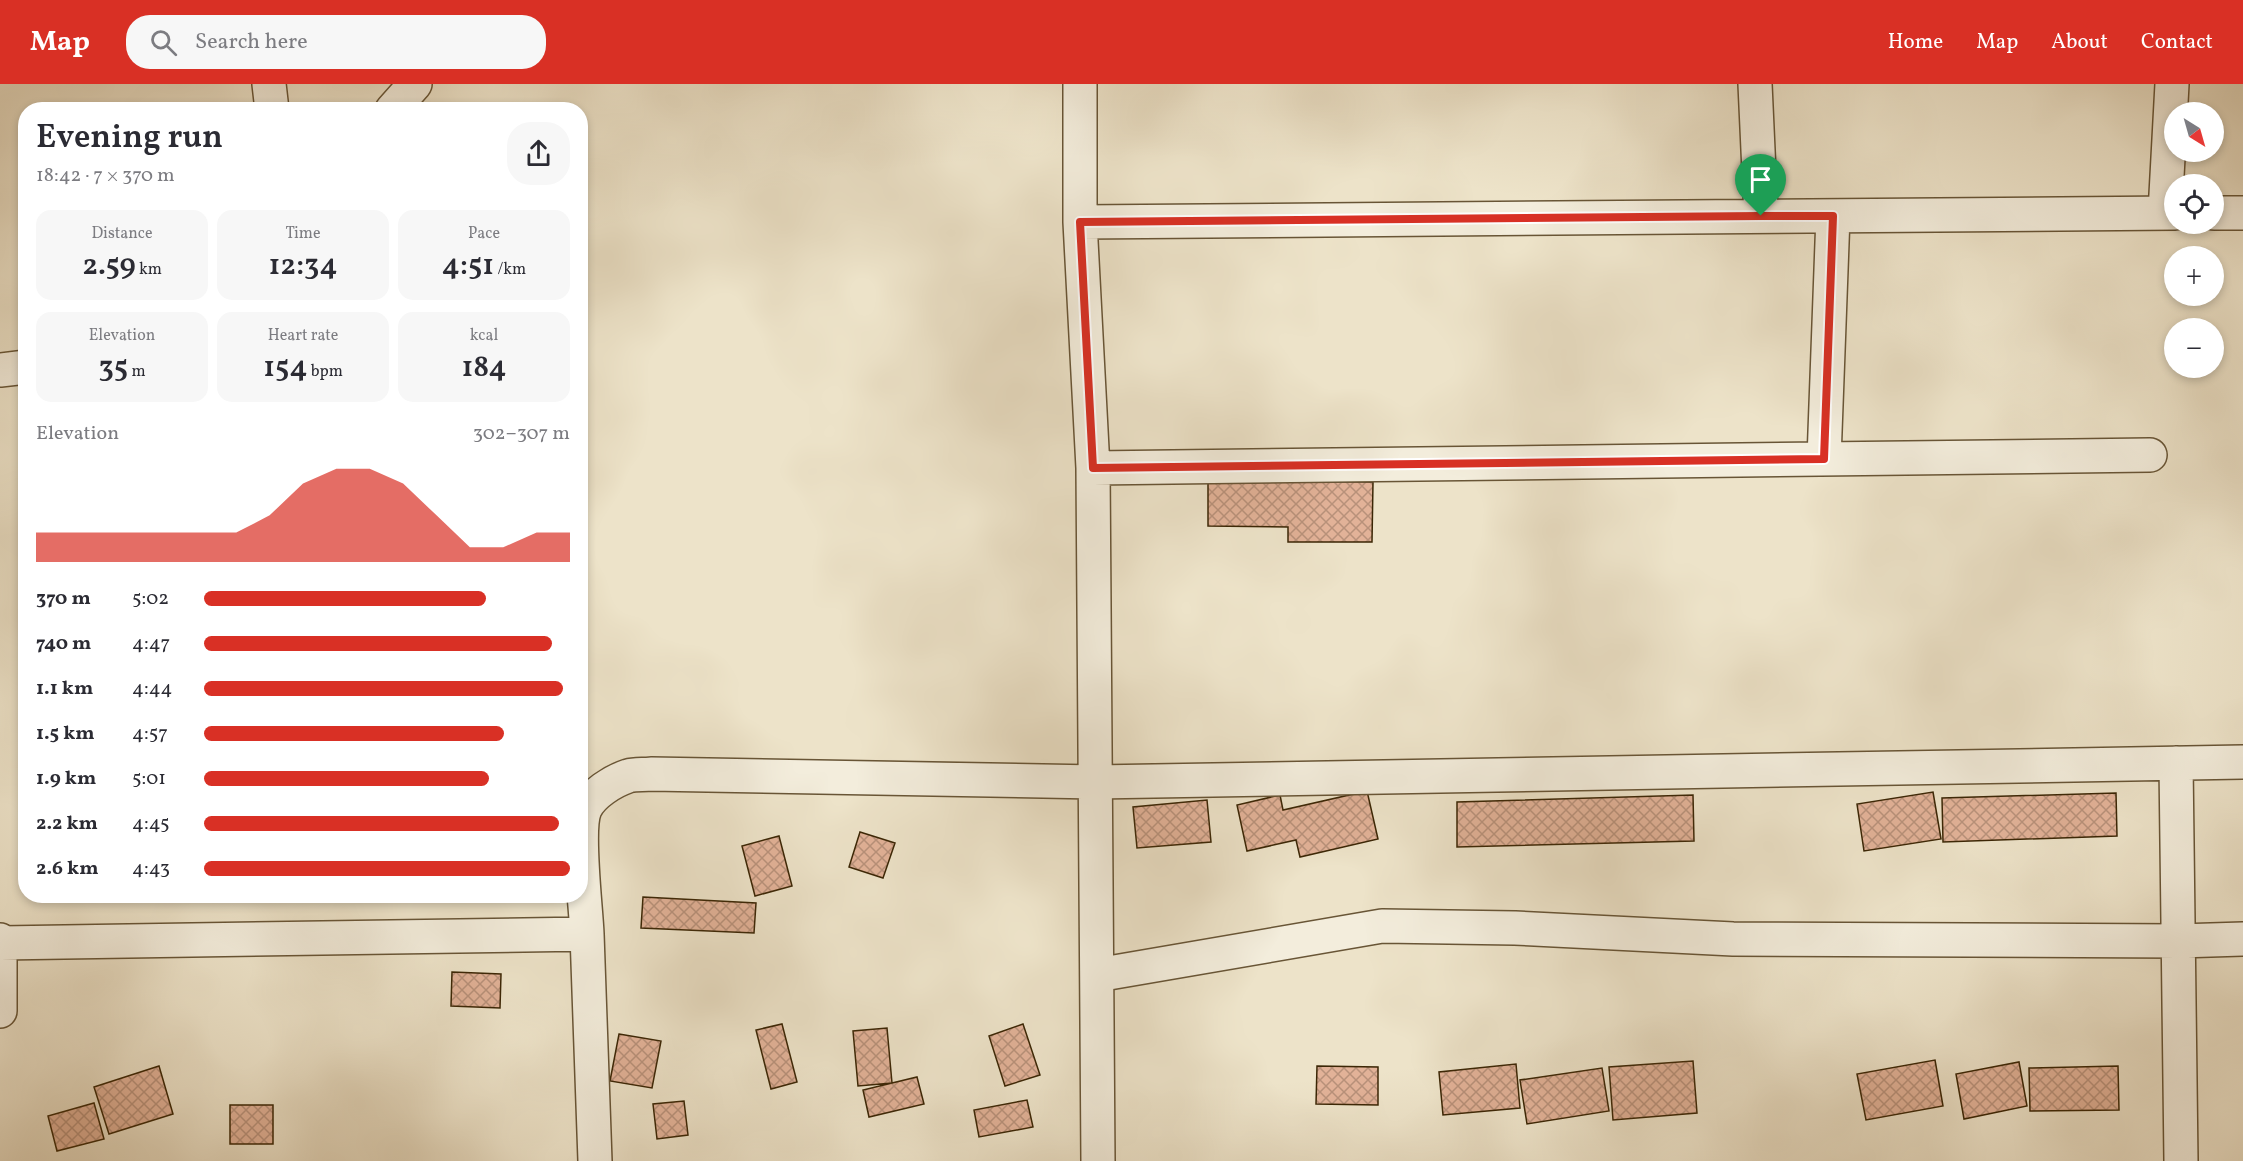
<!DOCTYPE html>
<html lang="en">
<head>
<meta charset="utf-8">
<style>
  :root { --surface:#fff; --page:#f7f7f7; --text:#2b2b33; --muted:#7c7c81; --accent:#d93025 }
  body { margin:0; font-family:Vollkorn,serif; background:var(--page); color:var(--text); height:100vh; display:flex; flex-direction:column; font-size:22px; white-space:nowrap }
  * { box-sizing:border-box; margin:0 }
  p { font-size:20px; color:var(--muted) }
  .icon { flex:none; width:33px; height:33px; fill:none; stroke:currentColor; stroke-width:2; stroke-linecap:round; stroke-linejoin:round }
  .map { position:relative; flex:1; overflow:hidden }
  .details { position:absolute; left:18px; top:18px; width:570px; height:801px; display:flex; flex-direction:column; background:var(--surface); border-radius:24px; box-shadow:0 3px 9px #0003 }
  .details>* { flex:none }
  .needle { width:39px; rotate:143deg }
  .controls { position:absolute; left:2164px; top:18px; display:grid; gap:12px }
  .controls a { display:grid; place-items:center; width:60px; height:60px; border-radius:50%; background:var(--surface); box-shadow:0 3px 9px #0003; font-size:30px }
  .pin { position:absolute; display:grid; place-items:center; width:51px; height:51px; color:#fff; margin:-62px -26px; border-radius:50% 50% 50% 0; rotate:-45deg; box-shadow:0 0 6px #0007 }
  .pin .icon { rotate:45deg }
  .round { display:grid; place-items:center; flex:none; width:63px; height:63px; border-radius:24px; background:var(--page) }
  .headline { display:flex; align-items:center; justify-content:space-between; height:102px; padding:0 18px }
  h1 { font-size:33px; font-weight:600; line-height:45px }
  .metrics { display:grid; grid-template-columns:repeat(3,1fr); gap:9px; height:102px; padding:6px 18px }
  .metrics div { display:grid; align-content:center; border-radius:15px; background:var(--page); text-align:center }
  .metrics b { font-size:30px; font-weight:600 }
  .metrics small { font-size:16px; font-weight:400 }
  .metrics p { font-size:16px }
  .chart { height:168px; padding:12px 18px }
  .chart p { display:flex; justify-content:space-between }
  .chart svg { width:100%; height:108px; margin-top:6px; fill:var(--accent); opacity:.7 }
  ul { padding:0 18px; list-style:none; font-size:20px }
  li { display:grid; grid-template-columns:96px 72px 1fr; align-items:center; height:45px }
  li i { height:15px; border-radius:8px; background:var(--accent) }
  header { display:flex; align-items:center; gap:36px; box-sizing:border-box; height:84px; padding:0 30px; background:var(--accent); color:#fff }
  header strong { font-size:28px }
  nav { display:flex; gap:33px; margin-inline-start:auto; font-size:21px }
  .search { width:420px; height:54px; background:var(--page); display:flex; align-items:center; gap:15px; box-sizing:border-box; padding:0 21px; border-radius:24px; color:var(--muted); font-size:22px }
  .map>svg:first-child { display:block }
  .building { fill:url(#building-cross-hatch); stroke:#3b2605; stroke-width:1.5 }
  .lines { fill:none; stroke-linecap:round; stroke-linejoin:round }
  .minor-casing { stroke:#685536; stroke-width:36 }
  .minor { stroke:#f3eddc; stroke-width:33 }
  .route-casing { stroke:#fff; stroke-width:12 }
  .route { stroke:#d93025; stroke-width:8 }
</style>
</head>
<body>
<header>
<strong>Map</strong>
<div class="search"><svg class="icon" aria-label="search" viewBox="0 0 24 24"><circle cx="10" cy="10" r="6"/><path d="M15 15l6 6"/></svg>Search here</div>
<nav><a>Home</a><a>Map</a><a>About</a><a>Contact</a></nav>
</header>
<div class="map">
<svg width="2243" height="1077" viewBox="0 0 2243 1077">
  <defs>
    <pattern id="building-cross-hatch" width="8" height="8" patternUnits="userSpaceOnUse" patternTransform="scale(1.5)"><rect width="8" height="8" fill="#e2b298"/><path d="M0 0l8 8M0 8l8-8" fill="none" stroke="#b8917a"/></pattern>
  </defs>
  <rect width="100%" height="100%" fill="#ede3c9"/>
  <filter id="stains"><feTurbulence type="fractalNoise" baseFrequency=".00333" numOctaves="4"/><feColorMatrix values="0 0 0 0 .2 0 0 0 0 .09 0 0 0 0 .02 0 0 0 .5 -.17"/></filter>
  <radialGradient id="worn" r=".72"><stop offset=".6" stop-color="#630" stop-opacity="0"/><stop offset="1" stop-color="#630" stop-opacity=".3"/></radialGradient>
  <!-- building -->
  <path class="building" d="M1208,390L1283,397L1373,398L1372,458H1288V443L1208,442Z
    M1367,707L1378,755L1300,773L1296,756L1247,767L1237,721L1280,711L1283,726Z
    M1933,708L1941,755L1864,767L1857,720Z
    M2116,709L2117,752L1943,758L1942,714Z
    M1693,711L1694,757L1457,763V718Z
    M1207,716L1211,758L1137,764L1133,723Z
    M860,748L895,759L883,794L849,783Z
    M779,752L792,802L755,812L742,762Z
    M643,813L756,819L754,849L641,844Z
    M452,888L501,890L500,924L451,922Z
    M782,940L797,998L771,1005L756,946Z
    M1023,940L1040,991L1005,1002L989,952Z
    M887,944L892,999L858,1002L853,947Z
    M619,950L661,957L652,1004L610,997Z
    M1935,976L1943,1022L1866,1036L1857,990Z
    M1693,977L1697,1029L1613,1036L1609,983Z
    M2019,978L2027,1022L1964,1035L1956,990Z
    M1516,980L1520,1024L1443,1031L1439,988Z
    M159,982L173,1030L109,1050L94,1003Z
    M1317,982L1378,983V1021L1316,1020Z
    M2118,982L2119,1026L2030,1027L2029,984Z
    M1602,984L1609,1027L1527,1040L1520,996Z
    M917,993L924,1020L869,1033L863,1006Z
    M1027,1016L1033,1043L979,1053L974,1026Z
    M684,1017L688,1051L657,1055L653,1020Z
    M94,1019L104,1055L57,1067L48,1032Z
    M230,1021H273V1060H230Z"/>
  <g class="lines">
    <!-- minor casing -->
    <g class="minor-casing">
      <path id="minor" d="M269,0L272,26
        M1080,0V138L1093,384L1098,1077
        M1755,0L1761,132
        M392,26L415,0
        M2165,129L2172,0
        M2214,129H2243
        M1080,138L2175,129
        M0,286L26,283
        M1824,375L1833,132
        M1093,384L2150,371
        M2176,679L2181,1077
        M587,850L595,1077
        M0,856V927
        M1,859L587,850C586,823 576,746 585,725C592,710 613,697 628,692C635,690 644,691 651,690L1096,698L2243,678
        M1097,891L1382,842L1515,844L1733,855L2179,857L2243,855"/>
    </g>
    <!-- minor -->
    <use href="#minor" class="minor"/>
  </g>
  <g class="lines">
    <!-- route casing -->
    <g class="route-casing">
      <path id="route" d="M1761,132H1833L1824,375L1093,384L1080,138Z"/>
    </g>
    <!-- route -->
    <use href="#route" class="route"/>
  </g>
  <rect width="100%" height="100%" filter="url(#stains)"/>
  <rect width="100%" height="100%" fill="url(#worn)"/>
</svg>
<div class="controls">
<a><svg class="needle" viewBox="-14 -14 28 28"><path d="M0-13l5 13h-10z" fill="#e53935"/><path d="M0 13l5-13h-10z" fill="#7c7c81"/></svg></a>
<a><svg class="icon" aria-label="locate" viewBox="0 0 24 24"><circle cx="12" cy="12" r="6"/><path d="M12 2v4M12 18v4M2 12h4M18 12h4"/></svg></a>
<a>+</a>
<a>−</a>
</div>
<div class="pin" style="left:1761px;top:132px;background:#1e9e55"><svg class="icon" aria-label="arrive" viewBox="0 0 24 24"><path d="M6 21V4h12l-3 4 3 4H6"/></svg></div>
<section class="details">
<div class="headline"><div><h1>Evening run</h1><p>18:42 · 7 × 370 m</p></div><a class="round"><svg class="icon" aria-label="share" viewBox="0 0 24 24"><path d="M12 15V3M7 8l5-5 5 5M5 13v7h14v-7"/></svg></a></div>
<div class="metrics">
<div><p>Distance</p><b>2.59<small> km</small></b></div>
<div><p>Time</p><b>12:34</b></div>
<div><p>Pace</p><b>4:51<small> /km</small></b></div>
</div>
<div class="metrics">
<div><p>Elevation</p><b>35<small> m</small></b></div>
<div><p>Heart rate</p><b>154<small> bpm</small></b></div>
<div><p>kcal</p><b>184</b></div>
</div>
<div class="chart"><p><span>Elevation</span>302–307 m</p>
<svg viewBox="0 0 160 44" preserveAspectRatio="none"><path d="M0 44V32L10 32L20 32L30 32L40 32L50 32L60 32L70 25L80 12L90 6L100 6L110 12L120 25L130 38L140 38L150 32L160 32V44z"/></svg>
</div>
<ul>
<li><b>370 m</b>5:02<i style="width:77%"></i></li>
<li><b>740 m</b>4:47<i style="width:95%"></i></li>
<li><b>1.1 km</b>4:44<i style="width:98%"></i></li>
<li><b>1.5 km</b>4:57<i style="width:82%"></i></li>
<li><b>1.9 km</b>5:01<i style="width:78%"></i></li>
<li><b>2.2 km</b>4:45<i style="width:97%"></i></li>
<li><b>2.6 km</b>4:43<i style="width:100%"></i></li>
</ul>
</section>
</div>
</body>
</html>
